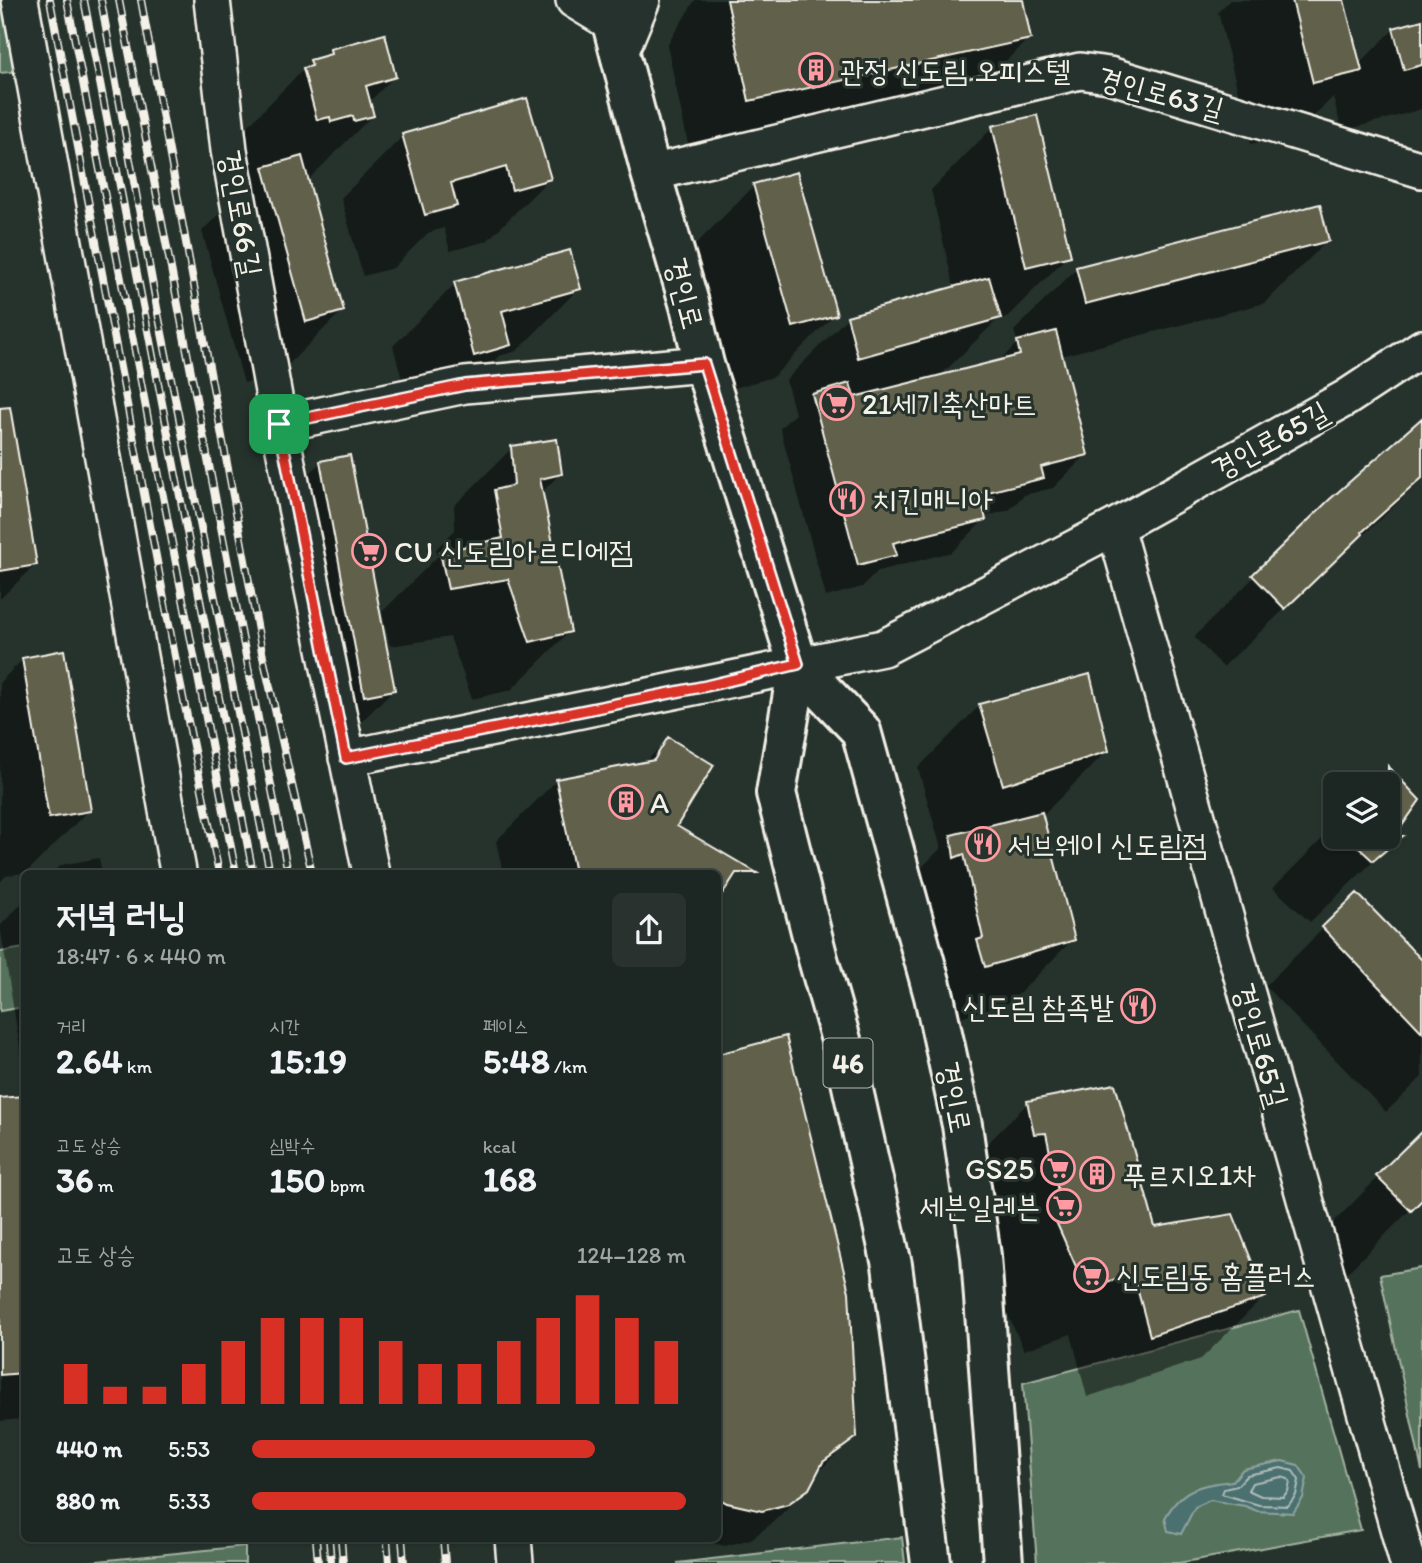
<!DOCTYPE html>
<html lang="ko">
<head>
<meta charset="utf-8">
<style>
  :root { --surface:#1c2622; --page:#29322f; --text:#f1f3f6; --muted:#a0a5a5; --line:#3a4340; --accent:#d93025 }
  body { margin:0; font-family:Itim,"Poor Story",sans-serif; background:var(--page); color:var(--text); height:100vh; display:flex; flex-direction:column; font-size:26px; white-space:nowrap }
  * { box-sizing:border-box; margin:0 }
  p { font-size:23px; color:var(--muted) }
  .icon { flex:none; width:38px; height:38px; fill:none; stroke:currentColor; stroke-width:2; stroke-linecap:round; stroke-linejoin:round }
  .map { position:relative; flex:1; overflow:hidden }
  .drawer { position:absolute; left:21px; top:870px; width:700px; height:672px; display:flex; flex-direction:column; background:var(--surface); border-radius:10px; box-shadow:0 2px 5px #0004,0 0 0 2px var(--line) }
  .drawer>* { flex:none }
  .controls { position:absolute; left:1323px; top:772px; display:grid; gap:14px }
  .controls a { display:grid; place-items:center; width:77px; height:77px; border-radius:10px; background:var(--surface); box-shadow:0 2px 5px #0004,0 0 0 2px var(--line); font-size:35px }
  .pin { position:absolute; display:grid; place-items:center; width:60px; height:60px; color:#fff; margin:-30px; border-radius:14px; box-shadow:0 4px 10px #0006 }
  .round { display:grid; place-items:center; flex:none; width:74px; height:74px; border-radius:10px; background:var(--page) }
  .overview { display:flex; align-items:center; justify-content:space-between; height:119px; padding:0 35px }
  h1 { font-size:38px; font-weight:700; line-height:52px }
  .stats { display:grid; grid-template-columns:repeat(3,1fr); gap:10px; height:119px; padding:7px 35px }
  .stats div { display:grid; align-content:center }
  .stats b { font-size:35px; font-weight:700 }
  .stats small { font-size:19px; font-weight:400 }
  .stats p { font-size:19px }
  .chart { height:196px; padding:14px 35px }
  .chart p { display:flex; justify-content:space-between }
  .chart svg { width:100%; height:126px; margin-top:7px; stroke:var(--accent); stroke-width:6 }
  ul { padding:0 35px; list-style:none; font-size:23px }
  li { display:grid; grid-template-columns:112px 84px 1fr; align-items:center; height:52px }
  li i { height:18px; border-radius:9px; background:var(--accent) }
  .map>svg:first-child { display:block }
  .green { fill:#55735b; stroke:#a4b2a2; stroke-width:2 }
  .water { fill:#4b6f70; stroke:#8fa3a0; stroke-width:2 }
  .shadow { fill:#0007 }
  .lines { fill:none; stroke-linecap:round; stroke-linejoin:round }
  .shore { stroke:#b0bdb8; stroke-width:2 }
  .building { fill:#61604c; stroke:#f4f1e8; stroke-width:2 }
  .minor-casing { stroke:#f4f1e8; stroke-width:40 }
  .major-casing { stroke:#f4f1e8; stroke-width:44 }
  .minor { stroke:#26332d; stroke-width:35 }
  .major { stroke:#26332d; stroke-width:38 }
  .rail-casing { stroke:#f4f1e8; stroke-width:8 }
  .rail { stroke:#26332d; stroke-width:5; stroke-dasharray:16; stroke-linecap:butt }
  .route-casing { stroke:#fff; stroke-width:14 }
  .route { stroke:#d93025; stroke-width:9 }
  .labels { text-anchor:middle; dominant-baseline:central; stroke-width:6; stroke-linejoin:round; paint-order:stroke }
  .shield { fill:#26332d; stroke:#b6b8b0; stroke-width:2 }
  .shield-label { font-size:28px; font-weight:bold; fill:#f4f1e8 }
  .poi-label { font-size:30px; fill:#f4f1e8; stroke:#26332d; text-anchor:start }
  .street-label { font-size:30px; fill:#f4f1e8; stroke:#26332d }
</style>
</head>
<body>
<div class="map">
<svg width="1422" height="1563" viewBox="0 0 1422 1563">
  <rect width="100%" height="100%" fill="#26332d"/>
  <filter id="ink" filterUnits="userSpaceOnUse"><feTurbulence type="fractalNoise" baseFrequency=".0143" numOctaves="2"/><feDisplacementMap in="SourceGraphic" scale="14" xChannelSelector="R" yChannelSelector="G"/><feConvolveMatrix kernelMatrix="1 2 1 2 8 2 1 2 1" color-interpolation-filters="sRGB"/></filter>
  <g filter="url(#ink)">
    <!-- green -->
    <path class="green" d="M0,0H17L31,70L0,73Z
      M24,948V1007L0,1011V952Z
      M1422,1268V1471L1380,1275Z
      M1299,1310L1361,1530L1179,1563H1037L1023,1383Z
      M902,1537L905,1563H677Z
      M245,1546V1563H78Z"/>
    <!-- water -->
    <path class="water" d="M1282,1461L1298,1465L1307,1478L1303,1498L1293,1513L1257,1511L1245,1506L1210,1500L1195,1507L1181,1534L1168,1531L1165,1518C1182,1487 1200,1485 1233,1481L1243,1469Z"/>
    <!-- shadow -->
    <path class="shadow" d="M695,0H1021L1029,38L971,96L691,158L667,45Z
      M1230,0H1342L1358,65L1394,29L1422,22V109L1342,131L1333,97L1297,133L1251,144L1218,12Z
      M331,50L394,77L369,102L372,116L310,178L306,179L342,311L280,373L244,383L202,231L254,179L242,132L311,61L323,58Z
      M993,127L1069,255L1007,317L997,320L939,377L998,362L1018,343L1014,331L1077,268L1327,241L1265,303L1061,356L1086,455L1053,488L1024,495L1009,510L984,517V520L952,552L878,571L862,587L826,597L780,428L795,414L786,380L848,317L954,288L931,190Z
      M403,136L549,179L487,241L450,251L444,228L428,233L393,268L363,276L341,198Z
      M754,186L835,314L773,377L731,389L692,248Z
      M455,284L579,288L517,351L499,356L447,407L412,417L393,346Z
      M8,407L35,565L0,599V408Z
      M1422,420V480L1223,667L1194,637L1254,577Z
      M512,448L560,474L541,493L569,632L511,690L472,699L450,637L390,646L382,612L438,556L436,549L455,530L454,506Z
      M320,463L393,690L355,728L282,501Z
      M23,659L89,810L27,872L6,876L0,882V682Z
      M980,705L1107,751L1045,813L1040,815L1073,939L1011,1002L923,1028L902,914L892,919L890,899L941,848L918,768Z
      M668,740L675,826L740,865L718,898V873H503L496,841L557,780L644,763Z
      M1393,773L1418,800L1389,846L1310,922L1273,888L1335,826V836H1388V784H1381Z
      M99,858L102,873H52L61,865Z
      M1357,895L1422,963V1077L1386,1112L1265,986Z
      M24,901V1065L23,1066L0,926Z
      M785,1039L855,1436L813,1477L808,1488L771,1524L751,1539L725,1546L690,1538H718V1056Z
      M24,1098V1445L22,1419L0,1421V1100Z
      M1028,1103L1154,1229L1264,1297L1201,1359L1087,1397L1071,1334L1024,1350L992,1281L966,1165Z
      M1422,1133V1198L1348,1272L1316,1240Z"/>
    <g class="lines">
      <!-- shore -->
      <path class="shore" d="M1281,1468L1293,1471L1299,1480L1296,1495L1288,1506L1259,1505L1222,1494L1224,1489L1237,1486L1247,1475Z
        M1281,1477L1288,1479L1290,1482L1288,1491L1283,1497L1261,1496L1248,1490L1252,1483Z"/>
    </g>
    <!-- building -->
    <path class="building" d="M727,0H1023L1031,39L749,101Z
      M1292,0H1344L1362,71L1313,83Z
      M1422,20V65L1404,70L1393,28Z
      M385,34L396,77L366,86L374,116L354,121L353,116L331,122L330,117L317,120L303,68L312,66L310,60L331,54L330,49Z
      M527,98L551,179L512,190L506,167L451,183L457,206L425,215L402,134Z
      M1037,115L1071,256L1026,267L992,126Z
      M302,156L344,311L306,322L263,167Z
      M797,172L837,315L793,327L753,184Z
      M1320,204L1329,241L1085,304L1076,267Z
      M570,250L581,289L502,311L511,345L474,356L454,282Z
      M989,277L1001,318L858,358L847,316Z
      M1056,331L1088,455L1041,467L1044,478L980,494L986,520L893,543L897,555L858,565L812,394L850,383L854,397L1020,355L1017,341Z
      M10,407L37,565L0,571V408Z
      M1422,418V478L1362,532L1363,534L1285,609L1252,575L1329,500Z
      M557,439L562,474L540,479L571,632L530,642L508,579L448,589L440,552L503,538L494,490L514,485L511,446Z
      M350,455L395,690L364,696L320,461Z
      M64,650L91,811L49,818L22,658Z
      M1090,674L1109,751L1003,785L979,704Z
      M668,737L714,765L677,826L757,873H736L718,901V873H575L556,779L654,760Z
      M1388,766L1420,800L1395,836H1403L1373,861L1346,836H1388Z
      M1042,812L1075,940L985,967L977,940L983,938L964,854L954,858L951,835Z
      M1357,893L1422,960V1032L1322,927Z
      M786,1036L849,1292L857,1437L823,1462L809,1489L788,1504L762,1511L727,1503L718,1498V1054Z
      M1115,1084L1155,1227L1233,1214L1266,1297L1150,1336L1133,1273L1086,1289L1054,1217L1063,1216L1046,1133L1034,1134L1027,1101Z
      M24,1096V1373L0,1375V1098Z
      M1422,1131V1200L1411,1211L1376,1176Z"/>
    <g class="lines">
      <!-- minor casing -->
      <g class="minor-casing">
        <path id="minor" d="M20,0L178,871
          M212,0L229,150L279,424L371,873
          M574,0L612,23
          M619,55L642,0
          M651,173L1080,71L1109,75L1422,170
          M279,424L465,385L704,364
          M1115,527L1408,1563
          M347,758L883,648L1115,527L1346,398L1422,348
          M513,1538L515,1563"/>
      </g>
      <!-- major casing -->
      <g class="major-casing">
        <path id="major" d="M606,0L651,173L690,306L704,364L798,665L861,731L934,996L962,1125L981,1256L1003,1563
          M798,665L776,793L818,959L845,1054L892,1265L931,1563"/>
      </g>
      <!-- minor -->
      <use href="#minor" class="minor"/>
      <!-- major -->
      <use href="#major" class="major"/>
      <!-- rail casing -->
      <g class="rail-casing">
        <path id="rail" d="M50,0L179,677L219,873
          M67,0L236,873
          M84,0L253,873
          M101,0L157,308L270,873
          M119,0L288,873
          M141,0L262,652L312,873
          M316,1538L318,1563
          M329,1538L331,1563
          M341,1538L343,1563
          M387,1538L389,1563
          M402,1538L404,1563
          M443,1538L445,1563"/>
      </g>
      <!-- rail -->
      <use href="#rail" class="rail"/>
    </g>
  </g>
  <g class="lines" filter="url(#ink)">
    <!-- route casing -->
    <g class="route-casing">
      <path id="route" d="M704,364L798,664L706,686L346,758L279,424L465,385Z"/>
    </g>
    <!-- route -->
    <use href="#route" class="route"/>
  </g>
  <!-- icons -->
  <defs>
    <g id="building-ring" transform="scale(1.75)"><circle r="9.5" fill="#26332d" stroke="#ff9aa2" stroke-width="1.5"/><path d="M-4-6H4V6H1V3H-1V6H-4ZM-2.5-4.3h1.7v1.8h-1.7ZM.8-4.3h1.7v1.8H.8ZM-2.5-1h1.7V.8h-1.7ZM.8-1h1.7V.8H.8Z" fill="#ff9aa2"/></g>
    <g id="supermarket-ring" transform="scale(1.75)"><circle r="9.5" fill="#26332d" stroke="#ff9aa2" stroke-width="1.5"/><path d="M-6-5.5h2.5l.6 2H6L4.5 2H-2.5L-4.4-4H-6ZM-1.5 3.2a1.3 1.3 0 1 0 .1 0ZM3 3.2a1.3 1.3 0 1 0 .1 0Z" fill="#ff9aa2"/></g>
    <g id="restaurant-ring" transform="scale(1.75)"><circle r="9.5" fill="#26332d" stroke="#ff9aa2" stroke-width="1.5"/><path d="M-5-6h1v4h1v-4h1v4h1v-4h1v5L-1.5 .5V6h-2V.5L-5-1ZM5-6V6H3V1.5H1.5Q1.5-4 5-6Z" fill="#ff9aa2"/></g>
  </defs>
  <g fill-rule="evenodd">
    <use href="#building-ring" x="816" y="70"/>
    <use href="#supermarket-ring" x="837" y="403"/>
    <use href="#restaurant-ring" x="847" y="499"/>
    <use href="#supermarket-ring" x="369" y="551"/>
    <use href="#building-ring" x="626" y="802"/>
    <use href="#restaurant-ring" x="983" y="844"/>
    <use href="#restaurant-ring" x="1138" y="1006"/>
    <use href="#supermarket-ring" x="1058" y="1168"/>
    <use href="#building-ring" x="1097" y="1174"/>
    <use href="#supermarket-ring" x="1064" y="1206"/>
    <use href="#supermarket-ring" x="1091" y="1275"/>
  </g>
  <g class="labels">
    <!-- shield labels -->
    <rect class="shield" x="823.5" y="1038.5" width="49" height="49" rx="5"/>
    <g class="shield-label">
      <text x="848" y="1063">46</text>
    </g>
    <!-- poi labels -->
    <g class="poi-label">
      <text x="840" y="70">관정 신도림 오피스텔</text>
      <text x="862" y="403">21세기축산마트</text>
      <text x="872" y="499">치킨매니아</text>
      <text x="394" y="551">CU 신도림아르디에점</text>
      <text x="650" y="802">A</text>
      <text x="1007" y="844">서브웨이 신도림점</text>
      <text x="1114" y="1006" text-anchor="end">신도림 참족발</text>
      <text x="1034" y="1168" text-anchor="end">GS25</text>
      <text x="1122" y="1174">푸르지오1차</text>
      <text x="1040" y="1206" text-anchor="end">세븐일레븐</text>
      <text x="1116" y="1275">신도림동 홈플러스</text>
    </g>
    <!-- street labels -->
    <g class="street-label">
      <text transform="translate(1161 93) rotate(15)">경인로63길</text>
      <text transform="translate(241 213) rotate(80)">경인로66길</text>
      <text transform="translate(685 293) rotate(75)">경인로</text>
      <text transform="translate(1270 440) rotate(-29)">경인로65길</text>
      <text transform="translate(1261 1045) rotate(74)">경인로65길</text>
      <text transform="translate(955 1097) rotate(79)">경인로</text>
    </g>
  </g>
</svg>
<div class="controls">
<a><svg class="icon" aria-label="layers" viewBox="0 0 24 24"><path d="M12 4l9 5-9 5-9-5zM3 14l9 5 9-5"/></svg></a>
</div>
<div class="pin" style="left:279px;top:424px;background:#1e9e55"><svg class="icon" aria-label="arrive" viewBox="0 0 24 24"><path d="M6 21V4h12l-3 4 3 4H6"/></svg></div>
<section class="drawer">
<div class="overview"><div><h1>저녁 러닝</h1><p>18:47 · 6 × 440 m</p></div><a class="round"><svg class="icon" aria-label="share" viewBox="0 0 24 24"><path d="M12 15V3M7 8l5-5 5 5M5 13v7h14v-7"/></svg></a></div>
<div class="stats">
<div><p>거리</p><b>2.64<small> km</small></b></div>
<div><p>시간</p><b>15:19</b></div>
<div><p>페이스</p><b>5:48<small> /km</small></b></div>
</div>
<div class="stats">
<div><p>고도 상승</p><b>36<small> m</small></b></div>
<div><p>심박수</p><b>150<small> bpm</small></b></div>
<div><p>kcal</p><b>168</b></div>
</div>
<div class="chart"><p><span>고도 상승</span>124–128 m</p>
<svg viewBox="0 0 160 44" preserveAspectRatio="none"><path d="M5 44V30M15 44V38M25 44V38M35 44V30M45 44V22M55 44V14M65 44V14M75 44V14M85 44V22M95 44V30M105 44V30M115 44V22M125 44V14M135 44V6M145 44V14M155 44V22"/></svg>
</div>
<ul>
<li><b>440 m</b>5:53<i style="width:79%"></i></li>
<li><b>880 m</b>5:33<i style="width:100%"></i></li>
</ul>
</section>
</div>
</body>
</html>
